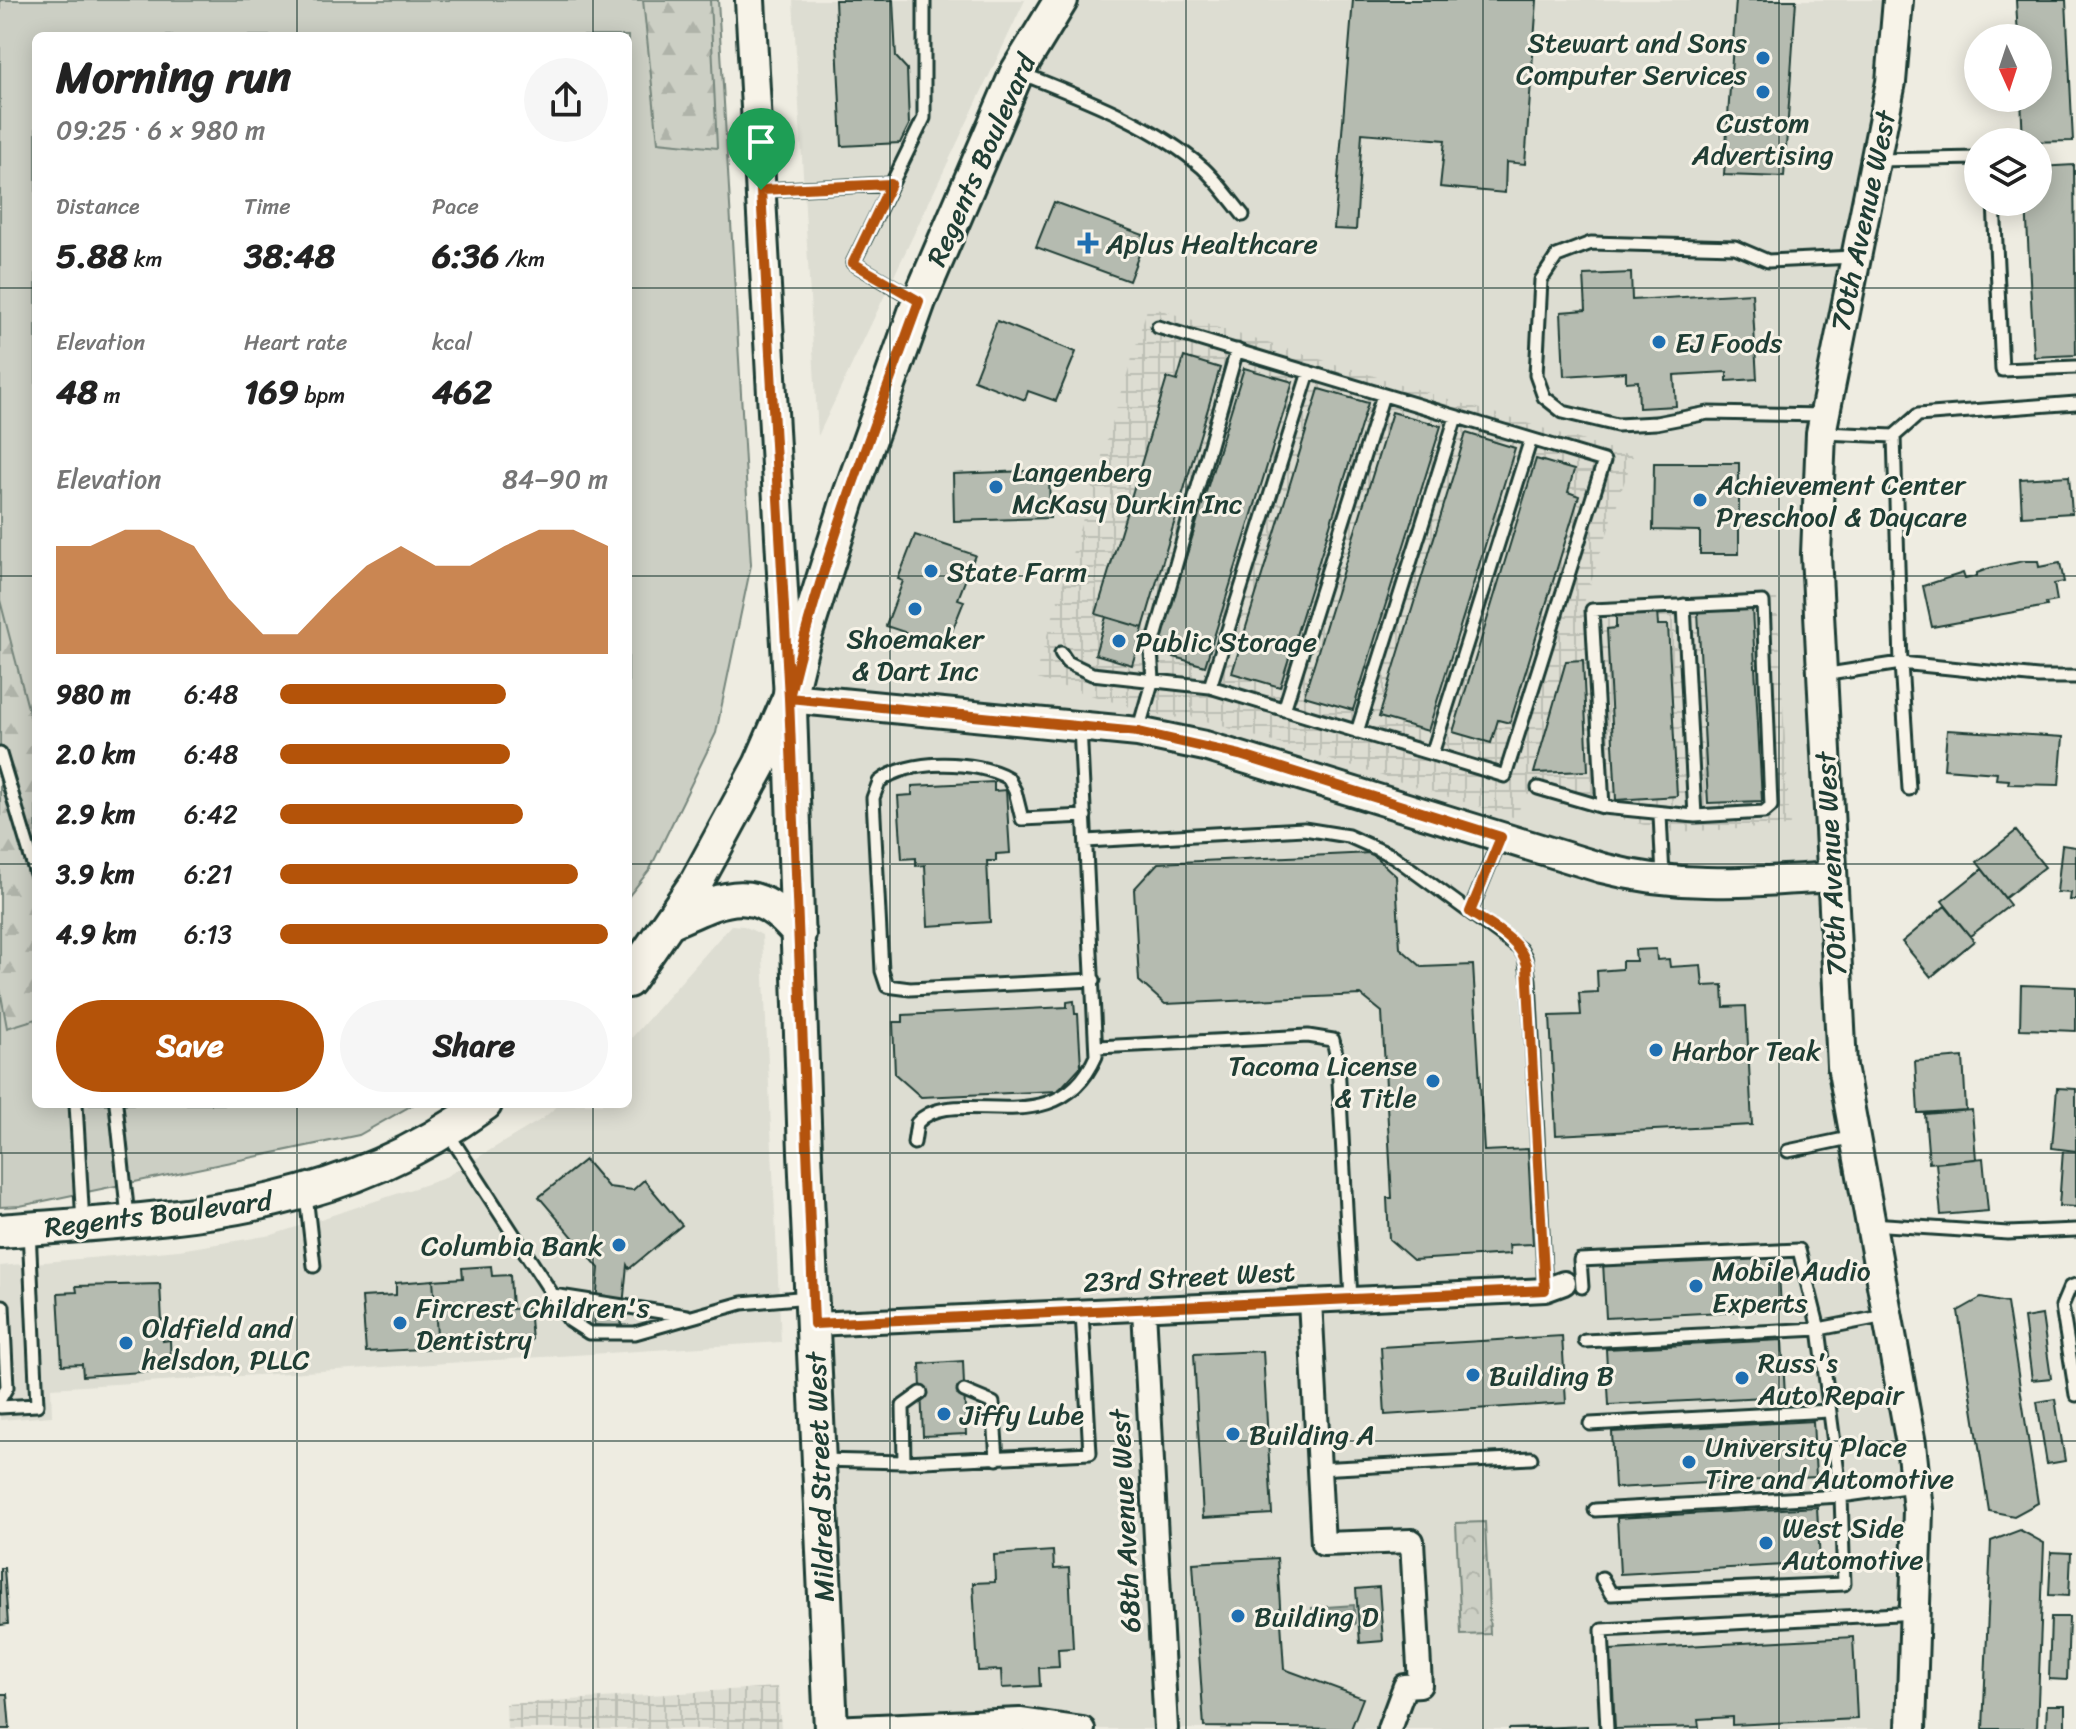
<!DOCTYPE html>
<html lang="en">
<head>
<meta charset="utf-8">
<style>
  :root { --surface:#fff; --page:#f6f6f6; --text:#222; --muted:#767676; --accent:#b45309 }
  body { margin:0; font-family:Sriracha,sans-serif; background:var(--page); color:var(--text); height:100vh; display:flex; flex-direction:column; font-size:30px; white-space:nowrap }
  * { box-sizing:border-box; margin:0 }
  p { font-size:26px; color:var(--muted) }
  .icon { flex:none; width:44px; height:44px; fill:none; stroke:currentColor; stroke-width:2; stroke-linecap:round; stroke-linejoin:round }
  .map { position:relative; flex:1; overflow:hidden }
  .details { position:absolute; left:32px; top:32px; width:600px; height:1076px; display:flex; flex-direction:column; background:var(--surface); border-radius:12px; box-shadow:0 4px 20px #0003 }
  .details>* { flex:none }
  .needle { width:52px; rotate:177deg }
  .tools { position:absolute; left:1964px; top:24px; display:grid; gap:16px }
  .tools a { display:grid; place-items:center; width:88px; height:88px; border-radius:50%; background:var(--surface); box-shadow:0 4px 20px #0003; font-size:40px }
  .pin { position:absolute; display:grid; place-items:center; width:68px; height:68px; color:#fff; margin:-82px -34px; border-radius:50% 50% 50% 0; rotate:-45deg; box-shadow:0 0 8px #0007 }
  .pin .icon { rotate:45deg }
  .round { display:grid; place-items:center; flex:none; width:84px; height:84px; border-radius:42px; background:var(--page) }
  .overview { display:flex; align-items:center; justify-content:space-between; height:136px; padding:0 24px }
  h1 { font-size:44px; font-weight:800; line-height:60px }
  .metrics { display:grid; grid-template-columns:repeat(3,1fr); gap:12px; height:136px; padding:8px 24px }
  .metrics div { display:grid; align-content:center }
  .metrics b { font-size:34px; font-weight:800 }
  .metrics small { font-size:22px; font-weight:400 }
  .metrics p { font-size:22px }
  .chart { height:224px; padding:16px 24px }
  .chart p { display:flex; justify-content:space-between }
  .chart svg { width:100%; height:144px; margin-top:8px; fill:var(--accent); opacity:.7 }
  .button { display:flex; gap:16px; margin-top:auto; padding:16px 24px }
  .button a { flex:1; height:92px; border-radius:48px; background:var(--accent); color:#fff; font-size:32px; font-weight:800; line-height:92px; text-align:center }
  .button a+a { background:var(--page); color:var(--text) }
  ul { padding:0 24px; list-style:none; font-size:26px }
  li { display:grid; grid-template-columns:128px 96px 1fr; align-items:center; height:60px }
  li i { height:20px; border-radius:10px; background:var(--accent) }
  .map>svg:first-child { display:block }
  .built { fill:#ddddd2 }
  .industrial { fill:url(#industrial-grid) }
  .grass { fill:#cccfc4; stroke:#76867c; stroke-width:2 }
  .forest { fill:url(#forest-firs); stroke:#76867c; stroke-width:2 }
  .park { fill:url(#park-crowns); stroke:#76867c; stroke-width:2 }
  .water { fill:#9fa99f; stroke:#6c7e74; stroke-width:2 }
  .building { fill:#b5bbb0; stroke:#1f3d34; stroke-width:2 }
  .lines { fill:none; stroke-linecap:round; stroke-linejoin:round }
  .service-casing { stroke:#1f3d34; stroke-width:17 }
  .minor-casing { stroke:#1f3d34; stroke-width:28 }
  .tertiary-casing { stroke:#1f3d34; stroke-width:34 }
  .secondary-casing { stroke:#1f3d34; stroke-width:38 }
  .service { stroke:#f7f3e8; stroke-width:11 }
  .minor { stroke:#f7f3e8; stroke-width:22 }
  .tertiary { stroke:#f7f3e8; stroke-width:28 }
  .secondary { stroke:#f7f3e8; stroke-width:32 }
  .route-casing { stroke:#fff; stroke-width:16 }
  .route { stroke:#b45309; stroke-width:10 }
  .grid { fill:none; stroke:#1f3d34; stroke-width:2; stroke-opacity:0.55 }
  .poi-dot { fill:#1f6fb2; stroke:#f7f3e8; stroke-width:3 }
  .labels { text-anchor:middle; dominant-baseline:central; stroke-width:6; stroke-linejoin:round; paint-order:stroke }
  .poi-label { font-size:28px; fill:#1f3d34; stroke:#f7f3e8; text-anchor:start }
  .street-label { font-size:28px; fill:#1f3d34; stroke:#f7f3e8 }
</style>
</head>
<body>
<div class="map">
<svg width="2076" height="1729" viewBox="0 0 2076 1729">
  <defs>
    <pattern id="industrial-grid" width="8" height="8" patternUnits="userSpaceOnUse" patternTransform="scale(2)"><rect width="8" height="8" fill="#ddddd2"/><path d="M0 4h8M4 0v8" fill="none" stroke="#bdbfb5"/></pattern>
    <pattern id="forest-firs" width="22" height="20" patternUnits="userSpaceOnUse" patternTransform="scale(2)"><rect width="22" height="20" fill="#cccfc4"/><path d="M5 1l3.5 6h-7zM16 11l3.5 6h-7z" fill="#afb3a9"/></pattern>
    <pattern id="park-crowns" width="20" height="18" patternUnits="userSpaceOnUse" patternTransform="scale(2)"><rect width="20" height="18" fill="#cccfc4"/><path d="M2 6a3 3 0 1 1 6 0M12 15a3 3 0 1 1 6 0" fill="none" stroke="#afb3a9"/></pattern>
  </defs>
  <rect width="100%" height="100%" fill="#eeece1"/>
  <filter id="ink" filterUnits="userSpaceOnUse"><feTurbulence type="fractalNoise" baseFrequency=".0125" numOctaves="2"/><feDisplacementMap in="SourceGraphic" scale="16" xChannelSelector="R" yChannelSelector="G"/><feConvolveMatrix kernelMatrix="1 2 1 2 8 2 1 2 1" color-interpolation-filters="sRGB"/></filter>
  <g filter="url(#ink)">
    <!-- built -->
    <path class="built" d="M793,0H1025L818,436Z
      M1061,0H1898L1821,433L1839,1035L1911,1444V1729H831L801,649L848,500Z
      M731,925L744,926L762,935L781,1342L51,1388L52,1416L0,1420V1266L179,1250L272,1235L442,1179L542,1119L560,1104H628V1042Z"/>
    <!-- industrial -->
    <path class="industrial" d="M1148,306L1633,456L1583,606L1777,598L1790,827L1671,832L1525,794L1516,818L1187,715L1170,719L1034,678Z
      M778,1687L781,1729H507L506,1704Z"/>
    <!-- grass -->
    <path class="grass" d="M0,0H718L751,565L716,733L650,869L628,897V36H36V1104H414L359,1135L20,1206L0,1207Z"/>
    <!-- forest -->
    <path class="forest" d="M643,0H710L717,148L658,142Z
      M0,600L36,739V1019L7,1028L0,989Z"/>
    <!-- park -->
    <path class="park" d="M1485,1522L1490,1634L1461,1635L1456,1523Z"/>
    <!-- water -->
    <path class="water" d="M1354,1605L1355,1624L1313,1627L1312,1608Z"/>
    <!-- building -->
    <path class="building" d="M835,0H893L896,57L907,69L909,125L900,143L842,146Z
      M1353,0H1537L1525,164L1506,162L1505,193L1440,187L1445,140L1362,133L1356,230L1334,229Z
      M1736,0H1796L1784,177L1724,175Z
      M2016,0H2066L2073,141L2023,142L2021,98H2038V38H2018Z
      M2074,165L2076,355L2034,357L2026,202H2038V167Z
      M1054,202L1146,236L1129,281L1036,247Z
      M1631,273L1632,300L1752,293L1757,379L1727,381V372L1674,375L1676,406L1639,408L1638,381L1626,382V372L1564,376L1561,312L1586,310L1584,275Z
      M997,321L1076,352L1056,401L1028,391L1025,400L974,380Z
      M1184,357L1220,368L1143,628L1096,614L1167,378L1177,381Z
      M1244,368L1293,382L1205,666L1157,652Z
      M1319,389L1368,403L1280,687L1232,673Z
      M1392,412L1441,426L1353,710L1304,696Z
      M1466,433L1515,448L1428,731L1379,717Z
      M1536,459L1574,470L1568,492L1579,496L1510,723L1498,720L1491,743L1453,732Z
      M1654,463H1739V554H1700V531L1653,530Z
      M1049,470L1050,518L954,521L953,474Z
      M2069,476L2072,513L2022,516L2020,479Z
      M915,535L975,555L958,599L964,601L946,646L886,626L903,581L898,579Z
      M2024,561H2038L2039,567L2060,563L2064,582L2054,584L2057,601L2046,603L2047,606L1932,627L1923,586L1963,573L1965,579L1977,576V573L1990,568Z
      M1752,609L1762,801L1708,803L1698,611Z
      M1657,612L1658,625H1668L1677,796L1616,800L1607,629L1616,628V614Z
      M1106,617L1143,628L1132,665L1095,654Z
      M1583,660L1588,771L1534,773L1566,661Z
      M1947,730L2063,737L2059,785L2008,784L2009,780L1996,779L1997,773L1944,769Z
      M994,782V791L1006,790L1010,853L996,854V861H987L990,922L928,926L925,865L916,866V858L902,859L898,796L912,795V786Z
      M2016,831L2045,867L2005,898L1977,862Z
      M2062,845L2076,847V900H2070L2071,893L2057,892Z
      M1371,853L1396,876L1400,948L1422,967L1473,965L1484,1151L1528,1149L1533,1244L1509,1245L1510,1254L1413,1260L1389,1239L1387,1198H1392L1382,1012L1361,995L1165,1004L1139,981L1134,889L1158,863Z
      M1982,869L2010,905L1970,936L1942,901Z
      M1945,906L1974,941L1931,977L1902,942Z
      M1656,949L1657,960L1669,959L1670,967L1701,965L1703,986L1723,985L1724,1007L1746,1006L1752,1125L1556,1135L1550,1016L1581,1015L1579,993L1598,992L1597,971L1622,969V961H1636L1635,950Z
      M2021,985L2076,987V1031L2020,1029Z
      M1074,1001L1075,1014H1078L1081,1066L1058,1091L921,1097L895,1074L893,1022H903V1015L1067,1007V1002Z
      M1963,1057L1966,1110L1918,1113L1915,1061Z
      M2057,1088L2076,1089V1151L2052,1148Z
      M1972,1110L1976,1159L1929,1163L1925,1114Z
      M2063,1150L2076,1151V1207L2059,1206Z
      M1983,1158L1988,1211L1941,1215L1936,1163Z
      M585,1160L608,1187L633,1190L644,1180L682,1225L629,1269L627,1265L621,1327L594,1325L599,1268L539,1197Z
      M1778,1253L1781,1309L1606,1318L1603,1262Z
      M491,1266L492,1276L510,1275L512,1309L529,1308L532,1340L438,1348L433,1280L463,1278L462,1268Z
      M433,1280L438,1348L366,1352L362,1297L396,1295V1283Z
      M160,1284L163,1341L170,1340L171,1370L83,1376L82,1364L62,1365L58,1293L77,1292L76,1286Z
      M1981,1298L2007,1303L2038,1503L2014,1516L1989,1511L1958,1311Z
      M2042,1315L2051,1378L2032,1380L2024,1318Z
      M1562,1336L1566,1403L1385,1415L1381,1347Z
      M1782,1340L1785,1396L1609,1405L1606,1349Z
      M1263,1351L1272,1514L1203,1518L1194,1354Z
      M963,1361L966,1434L923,1436L920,1364Z
      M2055,1399L2065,1461L2047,1464L2037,1402Z
      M1813,1421L1816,1477L1615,1488L1612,1432Z
      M1817,1507L1820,1563L1620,1574L1617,1518Z
      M2020,1530L2044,1543L2037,1729H1983L1991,1541Z
      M1053,1551L1054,1569L1069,1568L1073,1648L1058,1649L1059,1667L1039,1668L1040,1686L1002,1688L1001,1670L978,1671L973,1583L995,1582L994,1555Z
      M2051,1552L2071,1553L2069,1596L2049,1595Z
      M1277,1558L1284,1669L1363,1698L1351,1729L1204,1727L1193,1563Z
      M0,1568H4L8,1624L0,1625Z
      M1379,1587L1383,1641L1360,1643L1356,1589Z
      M2051,1617H2069L2067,1680L2049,1679Z
      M1853,1637L1857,1719L1732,1725V1717L1698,1719L1699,1727L1615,1729L1611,1650Z
      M0,1694H7L10,1729H0Z
      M2047,1705H2065V1729H2046Z
      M1587,1726V1729H1508Z"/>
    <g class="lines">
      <!-- service casing -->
      <g class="service-casing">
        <path id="service" d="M1018,72C1080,97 1152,123 1203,168C1218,182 1230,199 1243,215
          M1877,160L1978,158
          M761,190L891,184
          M1994,202L2002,370L2076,367
          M918,301L853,263L924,118V0
          M1824,415L1708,413L1656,423L1617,425L1563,412L1544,397L1536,375L1541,280L1557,256L1591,243L1735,247L1768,261L1854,257
          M1823,433L1894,436
          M1061,653L1067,662L1092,674L1210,687L1505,776L1604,461L1158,327
          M1822,675L1901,663L2038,677H2076
          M1210,687L1309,372
          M1284,710L1383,395
          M1138,731L1153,679L1151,652L1237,350
          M1357,732L1456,417
          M0,754L36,874
          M1432,754L1531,439
          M1538,788L1603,807L1695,816L1684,605
          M1909,789L1901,663L1894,436L1918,415L2076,403
          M1603,807L1592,610L1763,602L1771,806L1764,812L1695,816
          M1660,815L1663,877
          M1085,816L1022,819L1015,791L1008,778C977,760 907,758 879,782L873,798L882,971L887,986L910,989L1094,980
          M1086,841L1304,829L1348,836L1393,856L1520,949L1525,957L1529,980L1545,1290
          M1470,912L1500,839
          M1098,1047L1308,1036L1333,1040L1338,1063L1351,1299
          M76,1104L83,1223
          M116,1104L128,1217
          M446,1130L569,1320L589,1333H635L742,1303L809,1297
          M914,1143L917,1123C954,1081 1056,1148 1096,1056L1080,726
          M1788,1151L1854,1137
          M306,1195L314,1266
          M1871,1224L2008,1233L2076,1230
          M2076,1285L2070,1287L2062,1306L2076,1395
          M1582,1287L1580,1260L1799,1250L1819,1329L1585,1341
          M553,1295L687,1316
          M964,1391L993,1403L997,1459
          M0,1399L7,1387L3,1306
          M0,1407L37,1405L29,1230
          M1590,1424L1829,1411
          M820,1460L904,1462L1090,1453L1082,1312
          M904,1462L903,1406L921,1393
          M1317,1469L1531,1458
          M1595,1510L1841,1496L1913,1486
          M1602,1578L1611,1594L1844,1584L1841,1496L1819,1329L1885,1316
          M1607,1729L1602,1630L1916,1613"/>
      </g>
      <!-- minor casing -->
      <g class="minor-casing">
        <path id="minor" d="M1310,1301L1323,1544L1412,1541L1420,1685L1405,1686L1389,1729
          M1144,1309L1166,1729
          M814,1324L1545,1290L1564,1283
          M831,1728L1020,1720L1083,1729"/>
      </g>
      <!-- tertiary casing -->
      <g class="tertiary-casing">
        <path id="tertiary" d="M750,0L789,698L1138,732L1205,746L1602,868C1682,889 1750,882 1832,877
          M1898,0L1891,82L1821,433L1816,554L1842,1066L1911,1444L1918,1510L1911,1729"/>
      </g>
      <!-- secondary casing -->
      <g class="secondary-casing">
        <path id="secondary" d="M790,709L805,1152L831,1729
          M672,921C727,896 755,881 799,934
          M628,981L696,883L760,765L789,698L801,649L848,500L919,301L1017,72L1061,0
          M0,1231C181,1217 331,1216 485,1104"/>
      </g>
      <!-- service -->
      <use href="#service" class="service"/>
      <!-- minor -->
      <use href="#minor" class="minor"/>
      <!-- tertiary -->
      <use href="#tertiary" class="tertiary"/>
      <!-- secondary -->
      <use href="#secondary" class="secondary"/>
    </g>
  </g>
  <g class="lines" filter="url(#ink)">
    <!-- route casing -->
    <g class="route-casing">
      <path id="route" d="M761,190L789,698L814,1324L1545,1290L1527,965C1520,939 1491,926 1470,912L1501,837L1240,755L1138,732L789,698C820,563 872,432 919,301L853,263L891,184L761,190"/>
    </g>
    <!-- route -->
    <use href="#route" class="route"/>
  </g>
  <!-- grid -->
  <path class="grid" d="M297,0V36M593,0V36M890,0V1729M1186,0V1729M1483,0V1729M1779,0V1729M0,288H36M628,288H2076M0,576H36M628,576H2076M0,864H36M628,864H2076M297,1104V1729M593,1104V1729M0,1153H2076M0,1441H2076"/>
  <!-- markers -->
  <g class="poi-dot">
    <circle cx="1763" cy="58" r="8"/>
    <circle cx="1763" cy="92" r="8"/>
    <path d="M1084 231h8v8h8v8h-8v8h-8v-8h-8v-8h8z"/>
    <circle cx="1659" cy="342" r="8"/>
    <circle cx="996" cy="487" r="8"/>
    <circle cx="1700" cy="500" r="8"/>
    <circle cx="931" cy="571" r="8"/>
    <circle cx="915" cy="609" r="8"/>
    <circle cx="1119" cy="641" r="8"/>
    <circle cx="1656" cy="1050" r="8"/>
    <circle cx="1433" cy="1081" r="8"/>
    <circle cx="619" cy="1245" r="8"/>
    <circle cx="1696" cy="1286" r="8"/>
    <circle cx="400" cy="1323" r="8"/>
    <circle cx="126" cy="1343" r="8"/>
    <circle cx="1473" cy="1375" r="8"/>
    <circle cx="1742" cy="1378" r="8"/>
    <circle cx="944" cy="1414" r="8"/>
    <circle cx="1233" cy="1434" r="8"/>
    <circle cx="1689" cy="1462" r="8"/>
    <circle cx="1766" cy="1543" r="8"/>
    <circle cx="1238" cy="1616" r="8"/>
  </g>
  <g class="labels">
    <!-- poi labels -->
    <g class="poi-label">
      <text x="1747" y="42" text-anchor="end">Stewart and Sons<tspan x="1747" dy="32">Computer Services</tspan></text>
      <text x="1763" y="122" text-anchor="middle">Custom<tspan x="1763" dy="32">Advertising</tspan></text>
      <text x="1106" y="243">Aplus Healthcare</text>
      <text x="1675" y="342">EJ Foods</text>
      <text x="1012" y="471">Langenberg<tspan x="1012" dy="32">McKasy Durkin Inc</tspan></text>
      <text x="1716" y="484">Achievement Center<tspan x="1716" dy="32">Preschool &amp; Daycare</tspan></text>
      <text x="947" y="571">State Farm</text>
      <text x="915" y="638" text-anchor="middle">Shoemaker<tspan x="915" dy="32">&amp; Dart Inc</tspan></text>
      <text x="1135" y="641">Public Storage</text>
      <text x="1672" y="1050">Harbor Teak</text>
      <text x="1417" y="1065" text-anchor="end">Tacoma License<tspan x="1417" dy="32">&amp; Title</tspan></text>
      <text x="603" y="1245" text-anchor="end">Columbia Bank</text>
      <text x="1712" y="1270">Mobile Audio<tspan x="1712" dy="32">Experts</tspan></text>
      <text x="416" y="1307">Fircrest Children's<tspan x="416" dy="32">Dentistry</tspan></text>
      <text x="142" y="1327">Oldfield and<tspan x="142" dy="32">helsdon, PLLC</tspan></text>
      <text x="1758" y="1362">Russ's<tspan x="1758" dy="32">Auto Repair</tspan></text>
      <text x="1489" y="1375">Building B</text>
      <text x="960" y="1414">Jiffy Lube</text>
      <text x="1249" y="1434">Building A</text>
      <text x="1705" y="1446">University Place<tspan x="1705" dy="32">Tire and Automotive</tspan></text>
      <text x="1782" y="1527">West Side<tspan x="1782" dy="32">Automotive</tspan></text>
      <text x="1254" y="1616">Building D</text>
    </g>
    <!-- street labels -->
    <g class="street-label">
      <text transform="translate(981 160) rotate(-66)">Regents Boulevard</text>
      <text transform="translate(1863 221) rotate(-78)">70th Avenue West</text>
      <text transform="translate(1831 864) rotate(-93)">70th Avenue West</text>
      <text transform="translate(158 1214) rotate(-7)">Regents Boulevard</text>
      <text transform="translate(1189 1277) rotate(-3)">23rd Street West</text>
      <text transform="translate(820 1477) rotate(-92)">Mildred Street West</text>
      <text transform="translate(1125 1521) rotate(-93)">68th Avenue West</text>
    </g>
  </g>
</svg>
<div class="tools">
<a><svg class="needle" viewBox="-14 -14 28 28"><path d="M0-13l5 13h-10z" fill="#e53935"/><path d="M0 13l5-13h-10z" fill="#767676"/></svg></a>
<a><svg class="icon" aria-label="layers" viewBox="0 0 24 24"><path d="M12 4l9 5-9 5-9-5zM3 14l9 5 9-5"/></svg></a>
</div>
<div class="pin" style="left:761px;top:190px;background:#1e9e55"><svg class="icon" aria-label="arrive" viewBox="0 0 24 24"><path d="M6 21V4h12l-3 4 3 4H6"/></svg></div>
<section class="details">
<div class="overview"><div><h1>Morning run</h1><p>09:25 · 6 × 980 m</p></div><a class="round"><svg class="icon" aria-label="share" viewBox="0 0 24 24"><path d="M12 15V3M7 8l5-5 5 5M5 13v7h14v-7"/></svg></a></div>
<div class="metrics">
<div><p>Distance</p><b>5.88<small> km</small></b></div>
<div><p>Time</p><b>38:48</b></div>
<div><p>Pace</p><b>6:36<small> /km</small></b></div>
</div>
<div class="metrics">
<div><p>Elevation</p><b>48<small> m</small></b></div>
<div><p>Heart rate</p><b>169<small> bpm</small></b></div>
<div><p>kcal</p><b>462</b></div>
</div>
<div class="chart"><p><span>Elevation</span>84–90 m</p>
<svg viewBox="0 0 160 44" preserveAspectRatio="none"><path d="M0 44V11L10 11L20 6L30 6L40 11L50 27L60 38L70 38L80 27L90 17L100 11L110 17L120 17L130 11L140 6L150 6L160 11V44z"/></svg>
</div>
<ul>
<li><b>980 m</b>6:48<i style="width:69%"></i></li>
<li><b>2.0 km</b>6:48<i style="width:70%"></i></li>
<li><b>2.9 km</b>6:42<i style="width:74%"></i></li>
<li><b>3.9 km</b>6:21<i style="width:91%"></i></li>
<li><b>4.9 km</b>6:13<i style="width:100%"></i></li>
</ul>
<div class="button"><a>Save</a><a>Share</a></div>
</section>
</div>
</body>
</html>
